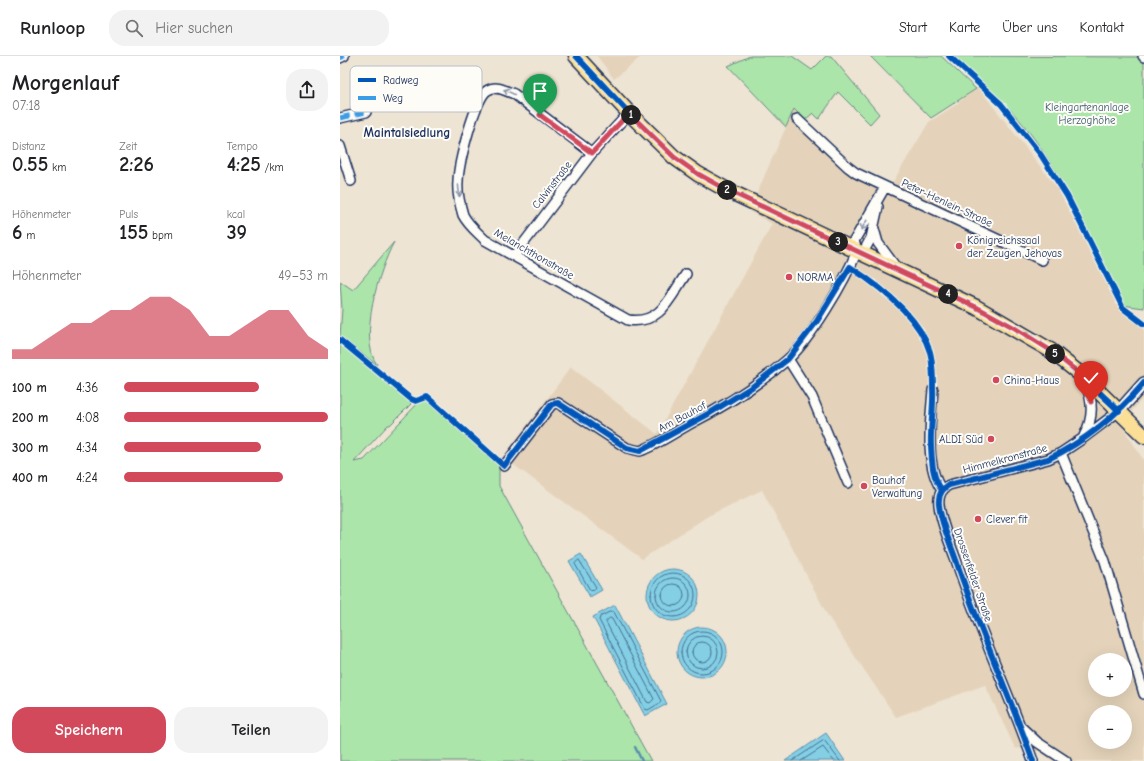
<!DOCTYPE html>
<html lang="de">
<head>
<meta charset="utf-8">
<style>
  :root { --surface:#fff; --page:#f2f2f2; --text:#202124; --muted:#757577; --line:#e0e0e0; --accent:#d1495b }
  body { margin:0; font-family:"Comic Neue",sans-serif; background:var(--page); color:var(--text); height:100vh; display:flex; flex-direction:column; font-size:15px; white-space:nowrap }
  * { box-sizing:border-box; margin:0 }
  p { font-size:13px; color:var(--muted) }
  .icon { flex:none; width:22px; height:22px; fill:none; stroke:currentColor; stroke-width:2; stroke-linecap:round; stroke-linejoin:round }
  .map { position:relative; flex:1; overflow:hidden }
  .panel { display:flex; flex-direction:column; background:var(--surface); width:340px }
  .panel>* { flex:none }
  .fabs { position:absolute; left:748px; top:597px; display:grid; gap:8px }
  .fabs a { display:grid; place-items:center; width:44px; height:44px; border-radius:50%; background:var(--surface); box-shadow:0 4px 16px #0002; font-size:20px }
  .pin { position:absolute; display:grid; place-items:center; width:34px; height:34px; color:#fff; margin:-41px -17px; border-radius:50% 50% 50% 0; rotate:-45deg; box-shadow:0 0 4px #0007 }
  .pin .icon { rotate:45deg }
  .km { position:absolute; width:20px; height:20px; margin:-10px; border-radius:50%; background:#222; color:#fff; font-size:11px; line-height:20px; text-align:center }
  .round { display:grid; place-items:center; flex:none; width:42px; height:42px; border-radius:16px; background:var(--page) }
  .summary { display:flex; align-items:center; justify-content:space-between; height:68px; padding:0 12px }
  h1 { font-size:22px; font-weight:800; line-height:30px }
  .stats { display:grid; grid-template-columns:repeat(3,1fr); gap:6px; height:68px; padding:4px 12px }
  .stats div { display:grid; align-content:center }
  .stats b { font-size:20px; font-weight:800 }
  .stats small { font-size:11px; font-weight:400 }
  .stats p { font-size:11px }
  .chart { height:112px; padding:8px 12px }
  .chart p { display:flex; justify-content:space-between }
  .chart svg { width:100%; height:72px; margin-top:4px; fill:var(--accent); opacity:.7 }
  .action { display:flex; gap:8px; margin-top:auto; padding:8px 12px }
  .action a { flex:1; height:46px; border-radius:16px; background:var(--accent); color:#fff; font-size:16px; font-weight:800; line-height:46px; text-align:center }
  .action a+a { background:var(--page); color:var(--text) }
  ul { padding:0 12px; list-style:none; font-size:13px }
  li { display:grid; grid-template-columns:64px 48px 1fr; align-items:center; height:30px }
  li i { height:10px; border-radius:5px; background:var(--accent) }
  header { display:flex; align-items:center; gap:24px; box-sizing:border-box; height:56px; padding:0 20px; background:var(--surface); border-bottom:1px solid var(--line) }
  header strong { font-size:19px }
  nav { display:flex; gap:22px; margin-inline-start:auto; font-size:14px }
  .search { width:280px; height:36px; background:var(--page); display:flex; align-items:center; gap:10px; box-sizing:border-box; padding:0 14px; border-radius:16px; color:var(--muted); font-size:15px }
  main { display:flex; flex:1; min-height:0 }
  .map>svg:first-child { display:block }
  .built { fill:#e4d3ba; fill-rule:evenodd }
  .green { fill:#ace5a9; stroke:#648a84 }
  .water { fill:#84cfe4; stroke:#5a8fae }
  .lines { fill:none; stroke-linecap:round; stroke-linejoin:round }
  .shore { stroke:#456f94; stroke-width:1 }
  .stream { stroke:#5a8fae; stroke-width:2.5 }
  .minor-casing { stroke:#1b2f5e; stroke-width:12 }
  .tertiary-casing { stroke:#1b2f5e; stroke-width:14 }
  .primary-casing { stroke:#1b2f5e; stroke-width:17 }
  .minor { stroke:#fdfcf7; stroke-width:9 }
  .tertiary { stroke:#fdfcf7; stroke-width:11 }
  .primary { stroke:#fbdf96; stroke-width:14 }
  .quiet { stroke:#3b9de6; stroke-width:5; stroke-dasharray:10 5; stroke-linecap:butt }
  .cycleway-casing { stroke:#fdfcf7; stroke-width:8 }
  .cycleway { stroke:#0057b8; stroke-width:6 }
  .oneway { stroke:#8c96aa }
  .route-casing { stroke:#fff; stroke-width:8 }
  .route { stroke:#d1495b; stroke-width:5 }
  .poi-dot { fill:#d1495b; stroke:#fdfcf7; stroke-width:1.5 }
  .labels { text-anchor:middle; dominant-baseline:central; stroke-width:4; stroke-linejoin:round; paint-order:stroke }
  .park-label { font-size:11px; fill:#3f5c71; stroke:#fdfcf7 }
  .street-label { font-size:11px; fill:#1b2f5e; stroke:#fdfcf7 }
  .poi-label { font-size:11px; fill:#1b2f5e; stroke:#fdfcf7; text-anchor:start }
  .quarter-label { font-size:13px; font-weight:bold; fill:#1b2f5e; stroke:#fdfcf7 }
  .key { fill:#fdfcf7; stroke:#b9bec9; stroke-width:1 }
  .key-label { font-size:11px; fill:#1b2f5e }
</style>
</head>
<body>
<header>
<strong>Runloop</strong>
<div class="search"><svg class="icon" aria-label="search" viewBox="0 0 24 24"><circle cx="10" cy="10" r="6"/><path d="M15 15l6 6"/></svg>Hier suchen</div>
<nav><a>Start</a><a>Karte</a><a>Über uns</a><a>Kontakt</a></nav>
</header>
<main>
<section class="panel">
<div class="summary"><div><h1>Morgenlauf</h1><p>07:18</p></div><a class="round"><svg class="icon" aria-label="share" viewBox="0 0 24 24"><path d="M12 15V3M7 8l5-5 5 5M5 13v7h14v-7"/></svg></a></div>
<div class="stats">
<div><p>Distanz</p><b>0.55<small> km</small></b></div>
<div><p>Zeit</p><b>2:26</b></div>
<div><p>Tempo</p><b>4:25<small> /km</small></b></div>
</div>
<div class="stats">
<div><p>Höhenmeter</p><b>6<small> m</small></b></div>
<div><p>Puls</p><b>155<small> bpm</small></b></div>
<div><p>kcal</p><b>39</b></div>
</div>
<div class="chart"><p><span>Höhenmeter</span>49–53 m</p>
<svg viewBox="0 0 160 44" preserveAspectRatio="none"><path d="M0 44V38L10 38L20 30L30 22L40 22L50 14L60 14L70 6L80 6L90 14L100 30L110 30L120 22L130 14L140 14L150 30L160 38V44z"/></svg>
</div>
<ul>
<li><b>100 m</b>4:36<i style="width:66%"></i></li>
<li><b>200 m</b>4:08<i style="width:100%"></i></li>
<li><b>300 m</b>4:34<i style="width:67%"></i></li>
<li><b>400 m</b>4:24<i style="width:78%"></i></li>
</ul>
<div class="action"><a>Speichern</a><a>Teilen</a></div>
</section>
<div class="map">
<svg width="804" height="705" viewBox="0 0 804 705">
  <rect width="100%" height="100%" fill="#eee4d3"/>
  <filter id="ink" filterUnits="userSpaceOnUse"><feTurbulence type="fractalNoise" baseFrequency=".025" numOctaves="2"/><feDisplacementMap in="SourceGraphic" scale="8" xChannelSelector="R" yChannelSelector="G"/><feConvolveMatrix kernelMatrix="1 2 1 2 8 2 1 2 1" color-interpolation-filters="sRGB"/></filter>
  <g filter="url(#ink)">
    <!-- built -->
    <path class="built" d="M257,0H302L274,23Z
      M638,31L718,133L778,251L804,265V341L781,368L804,405V705H713L699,695L675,692L645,629L556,661L489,562L422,434L368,460L302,503L163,401L231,311L317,378L432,168L409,155L454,53L518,113L551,129L589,66L614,50ZM755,604H785V634H755ZM755,656H785V686H755Z"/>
    <!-- green -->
    <path class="green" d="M410,0H452L472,14L486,0H491L539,58L530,68L498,36L479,63L473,57L465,64L454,53L446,71L388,10Z
      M530,0H601L636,33L591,62Z
      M612,0L804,1V252L782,249C751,183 724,115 676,60C658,39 632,19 612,0Z
      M54,186C39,214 18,281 37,309L0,280L2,253L0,225L13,234Z
      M0,287L55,332L71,348L50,369H48L14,406L24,404L80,345H86L159,410V430L311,705H0Z"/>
    <!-- water -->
    <path class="water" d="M241,498L262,534L250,541L229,505Z
      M307 539a26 26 0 1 1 52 0a26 26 0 1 1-52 0Z
      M275,549L327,648L305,660L253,561Z
      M337 596a25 25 0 1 1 50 0a25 25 0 1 1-50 0Z
      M486,677L505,705H445Z"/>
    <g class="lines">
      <!-- shore -->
      <path class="shore" d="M239,504L256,531L253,535L250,534L235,508Z
        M311 539a22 22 0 1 1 44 0a22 22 0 1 1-44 0Z
        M316 539a17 17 0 1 1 34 0a17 17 0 1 1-34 0Z
        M322 539a11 11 0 1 1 22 0a11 11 0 1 1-22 0Z
        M272,555L274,556L321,645L320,647L308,654L305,653L259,564L260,561Z
        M270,562L272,563L314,643L310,647L307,646L266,566Z
        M341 596a21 21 0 1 1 42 0a21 21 0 1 1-42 0Z
        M346 596a16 16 0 1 1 32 0a16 16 0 1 1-32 0Z
        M352 596a10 10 0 1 1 20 0a10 10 0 1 1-20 0Z
        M452,705L484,684L500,705
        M461,705L483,691L494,705"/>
      <!-- stream -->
      <path class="stream" d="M295,691L302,705"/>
      <!-- minor casing -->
      <g class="minor-casing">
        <path id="minor" d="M803,0L804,1
          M0,2L4,0
          M0,62L26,56
          M457,63L508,111L516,117L702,204
          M0,90L11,125
          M252,97L174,38C166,35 156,29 148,34C135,40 118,110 118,126C117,136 120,149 123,159C128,169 137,176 145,184L288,264C321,269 330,241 346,218
          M534,173L538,187L555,210
          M517,195L514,185L545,131
          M517,195L525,193L531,182L538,151
          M174,200L252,97L289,57
          M448,303L472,341L508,427
          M593,334C591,361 584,411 602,434
          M744,380C754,361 753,345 745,325
          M721,397L765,505L804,638
          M164,410L212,348L218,347L287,392L300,395C316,389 332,378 348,369C383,351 417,330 447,304C471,283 505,225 517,195
          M682,672L697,686L726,705
          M693,705C669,637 638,572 616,504C610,487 601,467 599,449C598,440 601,433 609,429L708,403L721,397L742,383L779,355"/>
      </g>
      <!-- tertiary casing -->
      <g class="tertiary-casing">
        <path id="tertiary" d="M779,355L804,327"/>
      </g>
      <!-- primary casing -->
      <g class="primary-casing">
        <path id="primary" d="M236,0L289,57L334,101L358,118L387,134L636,251L710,294L744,321L804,380"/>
      </g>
      <!-- minor -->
      <use href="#minor" class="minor"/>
      <!-- tertiary -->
      <use href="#tertiary" class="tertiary"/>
      <!-- primary -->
      <use href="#primary" class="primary"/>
      <!-- quiet -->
      <path class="quiet" d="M0,2L4,0
        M0,62L26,56"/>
      <!-- cycleway casing -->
      <g class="cycleway-casing">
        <path id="cycleway" d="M236,0L289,57L334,101L358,118L387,134L636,251C662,265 688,278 711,295C735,313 757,334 779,355
          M609,0L661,48L701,99L727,140L783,252L804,268
          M0,284L71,343L76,345L87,341L164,410L212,348L218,347L287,392L300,395L370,357L412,331L448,303L477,265L510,211C541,231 579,260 590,296C593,307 593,321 593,333C594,352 590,371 591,390C592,405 592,422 602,434
          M693,705C669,637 638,572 616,504C610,487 601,467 599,449C598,440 601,433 609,429L708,403C744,386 778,358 804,327"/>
      </g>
      <!-- cycleway -->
      <use href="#cycleway" class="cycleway"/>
    </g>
    <!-- one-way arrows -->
    <defs><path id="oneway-shaft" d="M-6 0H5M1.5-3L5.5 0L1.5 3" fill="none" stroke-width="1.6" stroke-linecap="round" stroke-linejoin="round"/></defs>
    <g class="oneway">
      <use href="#oneway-shaft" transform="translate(169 36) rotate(-155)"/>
      <use href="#oneway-shaft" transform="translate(119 135) rotate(84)"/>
      <use href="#oneway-shaft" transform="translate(524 169) rotate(121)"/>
    </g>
  </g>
  <g class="lines" filter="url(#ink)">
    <!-- route casing -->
    <g class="route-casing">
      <path id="route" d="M200,59L252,97L289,57L334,101L358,118L387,134L636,251L673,271L710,294L744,321L751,346"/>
    </g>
    <!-- route -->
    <use href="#route" class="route"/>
  </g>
  <!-- markers -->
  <g class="poi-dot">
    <circle cx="619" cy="190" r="4"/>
    <circle cx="449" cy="221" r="4"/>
    <circle cx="656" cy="324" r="4"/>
    <circle cx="651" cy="383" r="4"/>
    <circle cx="524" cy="430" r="4"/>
    <circle cx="638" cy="463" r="4"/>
  </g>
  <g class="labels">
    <!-- park labels -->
    <g class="park-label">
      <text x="747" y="51">Kleingartenanlage<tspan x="747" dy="13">Herzoghöhe</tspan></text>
    </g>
    <!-- street labels -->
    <g class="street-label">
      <text transform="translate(212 129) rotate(-52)">Calvinstraße</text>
      <text transform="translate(607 147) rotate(25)">Peter-Henlein-Straße</text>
      <text transform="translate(194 198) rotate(30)">Melanchthonstraße</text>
      <text transform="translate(342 361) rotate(-28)">Am Bauhof</text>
      <text transform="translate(665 403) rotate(-15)">Himmelkronstraße</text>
      <text transform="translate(633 519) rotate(71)">Drossenfelder Straße</text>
    </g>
    <!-- poi labels -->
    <g class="poi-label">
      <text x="627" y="184">Königreichssaal<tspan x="627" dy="13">der Zeugen Jehovas</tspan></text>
      <text x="457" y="221">NORMA</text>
      <text x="664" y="324">China-Haus</text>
      <text x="643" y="383" text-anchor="end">ALDI Süd</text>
      <text x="532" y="424">Bauhof<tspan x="532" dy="13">Verwaltung</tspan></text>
      <text x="646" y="463">Clever fit</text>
    </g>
    <!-- quarter labels -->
    <g class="quarter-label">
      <text x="67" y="76">Maintalsiedlung</text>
    </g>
  </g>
  <!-- legend -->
  <rect x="10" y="10" width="132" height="46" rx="6" class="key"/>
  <rect x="18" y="22" width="18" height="4" fill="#0057b8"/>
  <rect x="18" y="40" width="18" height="4" fill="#3b9de6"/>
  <g class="key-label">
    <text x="43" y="28">Radweg</text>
    <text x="43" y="46">Weg</text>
  </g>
</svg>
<div class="fabs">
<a>+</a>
<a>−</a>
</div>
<div class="pin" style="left:200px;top:59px;background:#1e9e55"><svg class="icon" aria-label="arrive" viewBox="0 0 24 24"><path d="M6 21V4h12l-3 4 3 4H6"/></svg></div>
<div class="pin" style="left:751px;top:346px;background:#d93025"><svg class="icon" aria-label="check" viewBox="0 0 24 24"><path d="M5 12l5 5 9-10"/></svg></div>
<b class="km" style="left:291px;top:59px">1</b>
<b class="km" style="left:387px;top:134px">2</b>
<b class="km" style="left:498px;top:186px">3</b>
<b class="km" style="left:608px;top:238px">4</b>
<b class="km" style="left:715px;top:298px">5</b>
</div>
</main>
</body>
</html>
